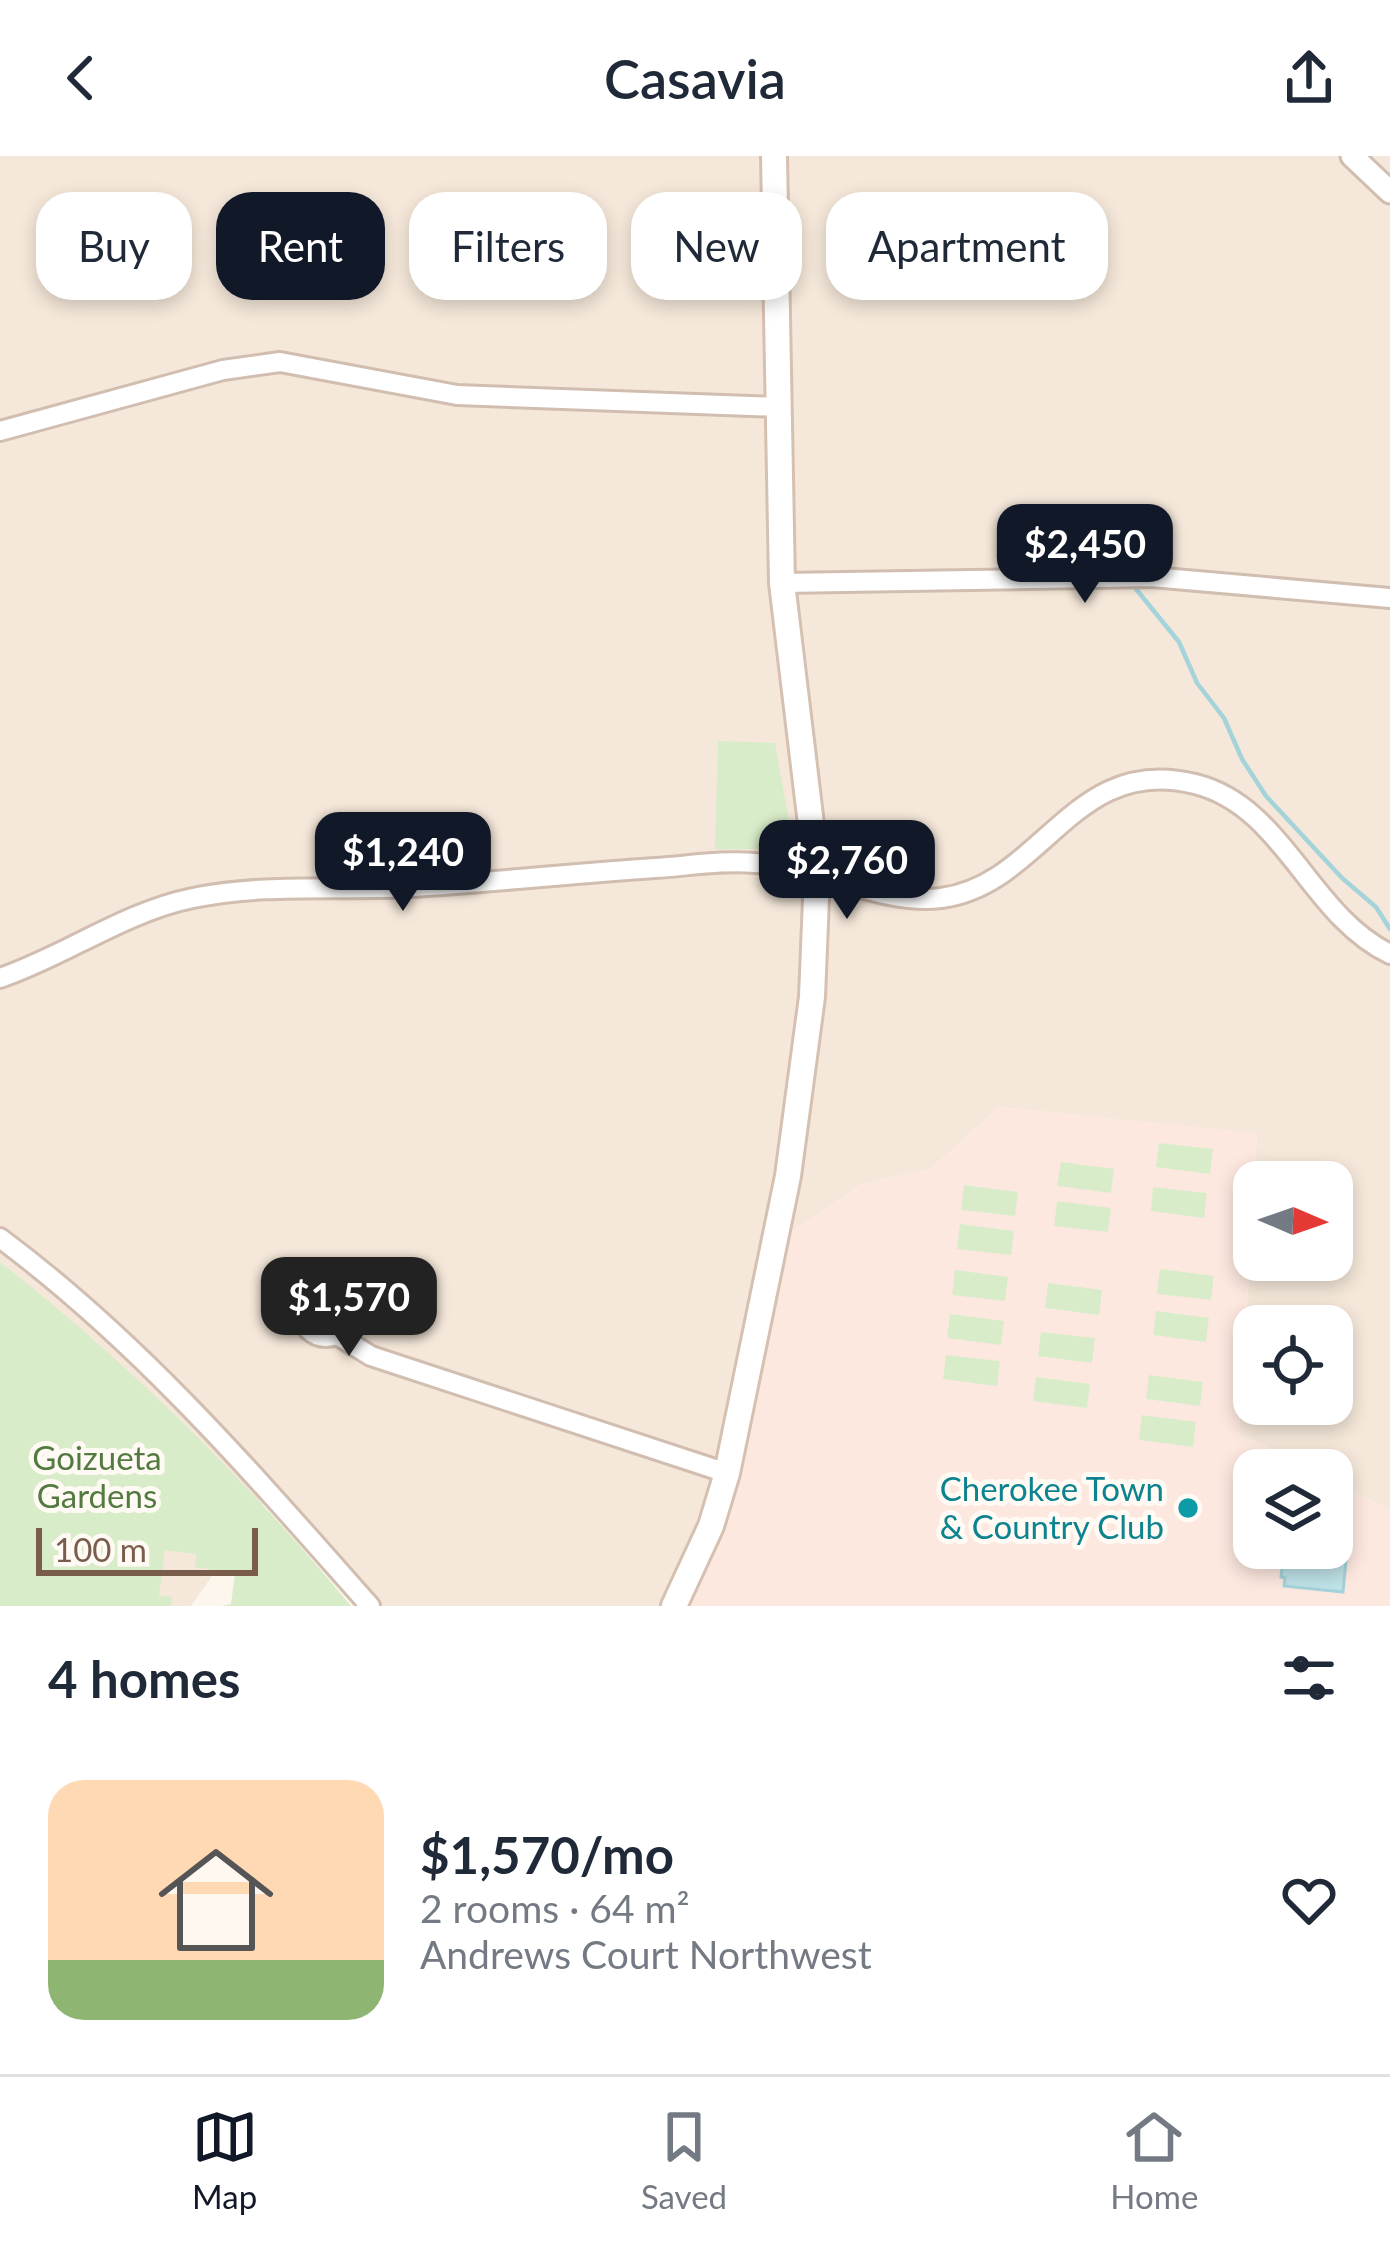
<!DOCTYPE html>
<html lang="en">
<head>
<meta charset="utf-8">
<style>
	:root { --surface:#fff; --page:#f2f2f3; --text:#1f2937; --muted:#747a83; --line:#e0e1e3; --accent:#111827 }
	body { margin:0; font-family:Lato,sans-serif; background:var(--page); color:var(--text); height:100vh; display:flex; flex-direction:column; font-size:45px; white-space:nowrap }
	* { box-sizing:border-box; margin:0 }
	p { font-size:39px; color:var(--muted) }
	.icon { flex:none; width:66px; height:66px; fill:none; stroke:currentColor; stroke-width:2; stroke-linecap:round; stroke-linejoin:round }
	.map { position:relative; height:1450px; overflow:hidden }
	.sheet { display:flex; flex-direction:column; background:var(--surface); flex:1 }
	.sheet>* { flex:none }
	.guide { position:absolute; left:36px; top:36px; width:1320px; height:108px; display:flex; gap:24px }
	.needle { width:78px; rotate:92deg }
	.buttons { position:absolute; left:1233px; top:1005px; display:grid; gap:24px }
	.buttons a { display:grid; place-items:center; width:120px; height:120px; border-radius:24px; background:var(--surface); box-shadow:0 6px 18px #0003; font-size:60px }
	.scale { position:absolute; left:36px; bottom:30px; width:222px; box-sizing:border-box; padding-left:12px; border:6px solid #7a5c4d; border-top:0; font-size:33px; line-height:42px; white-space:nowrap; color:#7a5c4d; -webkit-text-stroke:9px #fffaf3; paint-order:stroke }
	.price { position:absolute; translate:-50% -102px; padding:0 27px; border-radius:24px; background:var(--accent); color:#fff; font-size:39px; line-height:78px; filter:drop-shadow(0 3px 6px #0008) }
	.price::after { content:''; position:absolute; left:50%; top:72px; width:36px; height:27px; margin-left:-18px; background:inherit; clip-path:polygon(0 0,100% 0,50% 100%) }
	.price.on { background:#222; color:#fff }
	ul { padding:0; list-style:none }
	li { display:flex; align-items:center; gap:36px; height:300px; padding:0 48px }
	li+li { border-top:3px solid var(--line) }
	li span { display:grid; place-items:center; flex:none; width:336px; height:240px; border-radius:36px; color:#555 }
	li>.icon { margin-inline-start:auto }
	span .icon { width:144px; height:144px; fill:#fffc; stroke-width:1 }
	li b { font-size:51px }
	h2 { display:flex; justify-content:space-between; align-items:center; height:144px; padding:0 48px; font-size:51px }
	.pill { padding:0 42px; border-radius:36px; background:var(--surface); box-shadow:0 6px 18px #0003; font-size:42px; line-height:108px }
	.pill.on { background:var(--accent); color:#fff }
	header { display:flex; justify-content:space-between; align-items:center; height:156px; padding:0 48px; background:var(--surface); font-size:54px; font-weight:600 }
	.menu { display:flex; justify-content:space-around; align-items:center; height:168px; border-top:3px solid var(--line); background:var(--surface); font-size:33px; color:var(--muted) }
	.menu a { display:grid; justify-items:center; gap:6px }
	.menu .on { color:var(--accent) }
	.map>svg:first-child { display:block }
</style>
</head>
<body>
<header><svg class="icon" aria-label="back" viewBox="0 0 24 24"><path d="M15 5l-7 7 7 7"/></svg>Casavia<svg class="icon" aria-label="share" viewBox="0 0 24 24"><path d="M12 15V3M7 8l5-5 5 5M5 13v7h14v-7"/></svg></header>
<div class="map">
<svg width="1390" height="1450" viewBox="0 0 1390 1450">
	<rect width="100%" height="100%" fill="#fdf6ec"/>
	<path fill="#f5e8da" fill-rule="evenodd" d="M0,0h1390v1354l-58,-30v-10h-20l-73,-37 15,-243v70h78v-78h-78l3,-48 -258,-27 -67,61 -72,17 -83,57 -66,240 -43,124h-298l-94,-121 -85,121h-191zM1254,1170h78v78h-78z"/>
	<polygon fill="#fde8e0" points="999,951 1257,977 1239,1277 1312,1314 1254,1314 1254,1392 1332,1392 1332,1324 1390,1354 1390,1450 668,1450 711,1326 777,1086 860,1029 932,1012"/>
	<g fill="#d8ecc9">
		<polygon points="718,585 775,587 795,699 758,693 715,693"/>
		<polygon points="1159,987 1213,993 1210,1018 1156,1011"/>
		<polygon points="1061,1006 1114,1013 1111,1037 1057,1030"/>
		<polygon points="964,1029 1018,1036 1015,1060 961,1054"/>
		<polygon points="1153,1031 1207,1037 1204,1062 1151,1055"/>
		<polygon points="1057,1045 1111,1052 1108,1076 1054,1070"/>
		<polygon points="960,1068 1014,1075 1011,1099 957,1093"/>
		<path d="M0,1106c129,101 247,218 351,344h-129l9,-2 4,-31 -40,-6 1,-13 -31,-4 -6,45 13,2 -1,9h-171z"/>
		<polygon points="1160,1113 1214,1120 1211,1144 1157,1138"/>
		<polygon points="955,1114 1008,1121 1005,1145 952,1139"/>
		<polygon points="1048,1127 1102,1134 1099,1159 1045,1152"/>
		<polygon points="1156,1155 1209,1162 1206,1186 1153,1179"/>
		<polygon points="950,1158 1004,1165 1001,1189 947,1182"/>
		<polygon points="1041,1176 1095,1182 1092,1207 1038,1200"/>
		<polygon points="946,1199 1000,1205 997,1230 943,1223"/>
		<polygon points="1149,1219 1203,1226 1200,1250 1146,1243"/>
		<polygon points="1036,1221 1090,1228 1087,1252 1033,1245"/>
		<polygon points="1142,1259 1196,1266 1193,1291 1139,1284"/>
	</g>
	<polygon fill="#bfe3e8" stroke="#a5d3da" stroke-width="3" points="1288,1392 1319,1392 1318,1402 1346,1405 1343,1436 1284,1430 1285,1422 1281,1421 1284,1395"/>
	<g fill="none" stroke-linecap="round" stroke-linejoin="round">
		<g stroke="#a5d3da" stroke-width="4.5">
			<polyline points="1101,370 1123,413"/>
			<polyline points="1136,433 1179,486 1197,527 1224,562 1242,603 1266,640 1342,722 1376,751 1390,773"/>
		</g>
		<defs>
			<g id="minor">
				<polyline points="0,275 223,214 280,206 457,239 779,251"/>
				<polyline points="782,427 1152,421 1390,442"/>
				<path d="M0,822c65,-22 124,-66 193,-80 77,-16 157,-6 235,-12 76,-5 151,-13 227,-18 33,-2 67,-8 100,-5 60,3 128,43 186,35 102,-13 132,-145 254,-114 89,22 114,131 195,170"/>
				<path d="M0,1082c141,105 254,237 370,368"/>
				<circle cx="326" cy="1157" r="24"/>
				<polyline points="337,1179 371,1200 727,1317"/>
			</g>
			<polyline id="tertiary" points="1352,0 1390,36"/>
			<polyline id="secondary" points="674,1450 711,1370 727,1317 788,1020 812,841 817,718 782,427 774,0"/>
		</defs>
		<use href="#minor" stroke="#d1beb0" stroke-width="24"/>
		<use href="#tertiary" stroke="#d1beb0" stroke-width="27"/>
		<use href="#secondary" stroke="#d6c0b0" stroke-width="30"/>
		<use href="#minor" stroke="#fff" stroke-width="18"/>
		<use href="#tertiary" stroke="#fff" stroke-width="21"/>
		<use href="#secondary" stroke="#fff" stroke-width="24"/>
	</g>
	<circle fill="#0f9aa8" stroke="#fffaf3" stroke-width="4.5" cx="1188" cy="1352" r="12"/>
	<g text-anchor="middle" stroke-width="10" stroke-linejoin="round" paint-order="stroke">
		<g font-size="33" fill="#537a41" stroke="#fffaf3">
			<text x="97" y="1314">Goizueta<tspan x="97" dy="38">Gardens</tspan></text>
		</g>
		<g font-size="33" fill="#0d838f" stroke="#fffaf3" text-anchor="end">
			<text x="1164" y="1345">Cherokee Town<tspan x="1164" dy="38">&amp; Country Club</tspan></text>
		</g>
	</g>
</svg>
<div class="buttons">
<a><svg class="needle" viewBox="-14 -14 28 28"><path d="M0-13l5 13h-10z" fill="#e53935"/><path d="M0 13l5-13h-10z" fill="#747a83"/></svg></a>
<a><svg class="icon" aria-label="locate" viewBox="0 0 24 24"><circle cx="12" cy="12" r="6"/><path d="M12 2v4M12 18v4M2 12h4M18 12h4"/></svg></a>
<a><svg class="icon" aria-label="layers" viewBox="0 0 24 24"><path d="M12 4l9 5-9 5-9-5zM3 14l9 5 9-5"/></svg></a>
</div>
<div class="scale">100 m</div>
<b class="price" style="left:1085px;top:450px">$2,450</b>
<b class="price" style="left:403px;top:758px">$1,240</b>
<b class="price" style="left:847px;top:766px">$2,760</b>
<b class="price on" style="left:349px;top:1203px">$1,570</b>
<div class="guide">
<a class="pill">Buy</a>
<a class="pill on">Rent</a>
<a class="pill">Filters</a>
<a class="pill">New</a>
<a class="pill">Apartment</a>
</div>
</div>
<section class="sheet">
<h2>4 homes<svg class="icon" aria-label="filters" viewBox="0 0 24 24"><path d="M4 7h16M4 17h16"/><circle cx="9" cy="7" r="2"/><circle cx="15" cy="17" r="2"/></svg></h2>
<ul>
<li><span style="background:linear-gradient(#ffd9b3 75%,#8fb573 0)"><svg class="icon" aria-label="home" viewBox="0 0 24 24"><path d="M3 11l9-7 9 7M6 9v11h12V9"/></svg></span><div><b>$1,570/mo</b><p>2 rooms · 64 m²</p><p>Andrews Court Northwest</p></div><svg class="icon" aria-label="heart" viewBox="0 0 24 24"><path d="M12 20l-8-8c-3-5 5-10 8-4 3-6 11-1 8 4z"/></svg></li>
</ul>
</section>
<nav class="menu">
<a class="on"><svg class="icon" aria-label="map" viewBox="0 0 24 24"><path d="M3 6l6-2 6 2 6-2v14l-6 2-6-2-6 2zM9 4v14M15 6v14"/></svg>Map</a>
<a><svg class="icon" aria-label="saved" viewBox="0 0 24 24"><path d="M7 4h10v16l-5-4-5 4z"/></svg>Saved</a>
<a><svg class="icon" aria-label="home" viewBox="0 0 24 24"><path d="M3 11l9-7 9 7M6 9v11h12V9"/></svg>Home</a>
</nav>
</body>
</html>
